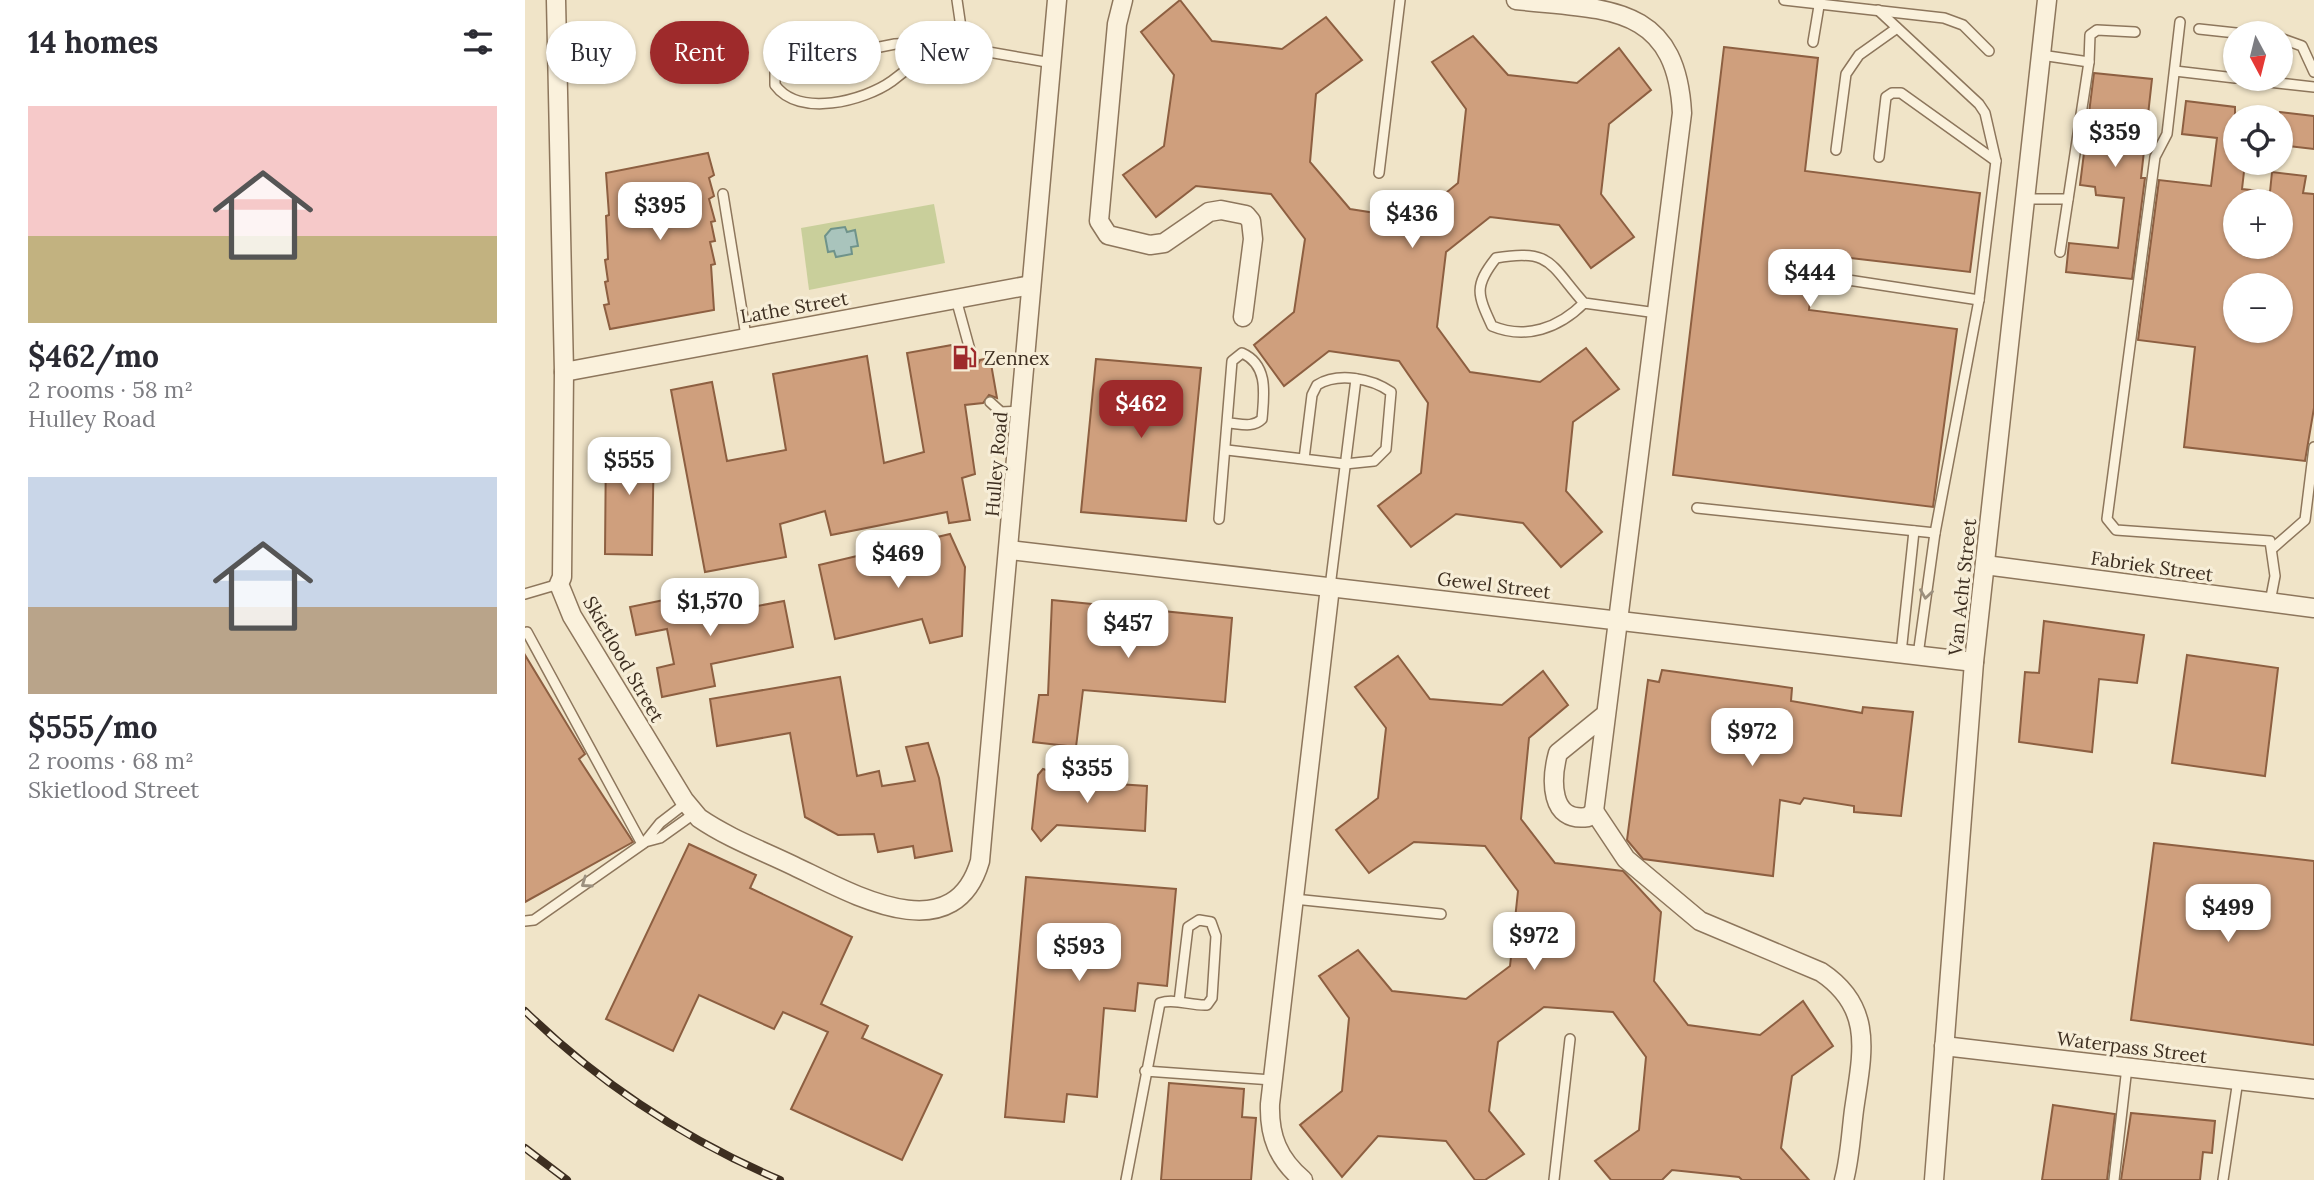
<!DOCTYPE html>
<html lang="en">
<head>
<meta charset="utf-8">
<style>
	:root { --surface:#fff; --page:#f2f2f3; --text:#2b2b33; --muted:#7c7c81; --accent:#9e2a2b }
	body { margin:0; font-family:Lora,serif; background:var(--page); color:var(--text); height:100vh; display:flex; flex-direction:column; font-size:26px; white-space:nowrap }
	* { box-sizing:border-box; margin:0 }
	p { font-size:23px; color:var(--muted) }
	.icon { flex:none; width:38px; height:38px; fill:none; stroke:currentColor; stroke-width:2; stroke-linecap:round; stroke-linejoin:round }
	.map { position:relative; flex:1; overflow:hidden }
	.panel { display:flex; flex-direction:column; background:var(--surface); width:525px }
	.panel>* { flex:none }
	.top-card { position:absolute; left:21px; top:21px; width:665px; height:63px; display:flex; gap:14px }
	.needle { width:46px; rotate:173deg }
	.buttons { position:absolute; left:1698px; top:21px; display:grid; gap:14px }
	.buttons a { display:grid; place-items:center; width:70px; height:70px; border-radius:50%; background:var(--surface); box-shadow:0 2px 5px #0004; font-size:35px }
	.price { position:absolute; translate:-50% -60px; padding:0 16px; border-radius:14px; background:#fff; color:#222; font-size:23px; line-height:46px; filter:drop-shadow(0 2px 4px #0008) }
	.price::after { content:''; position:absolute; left:50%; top:42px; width:21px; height:16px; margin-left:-10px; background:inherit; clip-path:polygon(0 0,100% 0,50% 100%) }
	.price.current { background:var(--accent); color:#fff }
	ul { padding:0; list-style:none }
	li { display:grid; align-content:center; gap:14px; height:371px; padding:0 28px }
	li span { display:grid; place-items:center; height:217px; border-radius:0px; color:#555 }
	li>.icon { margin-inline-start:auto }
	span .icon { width:126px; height:126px; fill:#fffc; stroke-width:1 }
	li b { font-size:30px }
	h2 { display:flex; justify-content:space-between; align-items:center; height:84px; padding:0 28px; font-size:30px }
	.tag { padding:0 24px; border-radius:32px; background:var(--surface); box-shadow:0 2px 5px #0004; font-size:24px; line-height:63px }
	.tag.current { background:var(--accent); color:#fff }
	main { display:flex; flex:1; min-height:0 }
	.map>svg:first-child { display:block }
</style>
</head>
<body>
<main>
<section class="panel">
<h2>14 homes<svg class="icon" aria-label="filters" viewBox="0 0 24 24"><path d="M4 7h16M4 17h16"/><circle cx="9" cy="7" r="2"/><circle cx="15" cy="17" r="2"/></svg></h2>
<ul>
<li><span style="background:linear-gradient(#f6c9c9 60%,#c2b280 0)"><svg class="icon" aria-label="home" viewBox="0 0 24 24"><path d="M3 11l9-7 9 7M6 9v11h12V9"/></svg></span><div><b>$462/mo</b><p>2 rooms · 58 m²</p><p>Hulley Road</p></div></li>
<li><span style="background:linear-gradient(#c9d6e8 60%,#b9a48a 0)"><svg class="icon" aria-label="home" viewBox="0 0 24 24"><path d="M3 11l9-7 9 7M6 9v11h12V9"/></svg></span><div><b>$555/mo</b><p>2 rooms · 68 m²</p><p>Skietlood Street</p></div></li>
</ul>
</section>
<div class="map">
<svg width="1789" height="1180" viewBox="0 0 1789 1180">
	<rect width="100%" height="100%" fill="#f0e4c8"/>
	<polygon fill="#c9cf9b" points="409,204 420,263 284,290 276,228"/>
	<polygon fill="#a9c4bc" stroke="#6f938a" stroke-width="2" points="320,227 322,232 330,230 333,246 326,247 327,254 311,257 309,251 303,252 300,236 306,229"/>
	<g fill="#cf9f7d" stroke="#8d5f41" stroke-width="2" fill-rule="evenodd">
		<polygon points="655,0 687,41 757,49 801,17 837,60 791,94 785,162 825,209 889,219 933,183 941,109 907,62 948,36 983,75 1052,83 1094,48 1126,90 1084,124 1076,194 1109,237 1066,268 1034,225 965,217 921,252 912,327 945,372 1015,382 1061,348 1094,389 1048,422 1041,491 1077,532 1036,567 998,523 931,514 886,547 853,506 896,473 903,403 874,361 804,351 759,386 729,345 769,312 780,239 746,194 671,186 631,217 598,175 639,146 649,75 616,32"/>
		<polygon points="1199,47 1293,58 1280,171 1455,193 1445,272 1291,254 1284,310 1432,329 1408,507 1148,475"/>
		<polygon points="1569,73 1627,79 1616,178 1620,178 1607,279 1541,272 1544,243 1593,248 1599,198 1571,195 1570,187 1555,185"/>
		<path d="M1661,101l49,6v56h10l-3,26 28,3 2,-20 34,4 -3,17 11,1v214l-9,53 -121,-14 11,-100 -57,-7 21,-160 52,6 6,-48 -35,-4zM1710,201h45v46h-45zM1710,285h45v46h-45z"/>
		<polygon points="1755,112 1789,116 1789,149 1755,145"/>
		<polygon points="183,153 189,175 184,178 189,196 184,199 190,221 186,222 190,241 185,242 190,264 186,265 189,310 85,329 79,305 84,304 80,282 83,281 80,260 83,259 81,216 84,215 81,173"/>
		<polygon points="427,345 430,362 441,361 446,368 452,366 455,360 465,358 472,398 464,395 458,403 440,405 450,474 437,478 445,520 424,523 422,512 306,535 300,511 255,524 261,557 180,572 146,390 187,382 202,461 261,450 248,374 342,356 359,463 399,452 382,353"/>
		<polygon points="571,359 676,368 661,521 556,512"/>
		<polygon points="81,440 129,440 127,555 80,554"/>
		<polygon points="425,534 440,567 437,636 405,643 397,619 310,639 294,565"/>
		<polygon points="168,594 174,617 259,601 268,647 186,664 190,686 137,697 132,668 149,664 142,629 111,635 105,607"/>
		<polygon points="527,600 707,618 700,702 558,690 551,747 508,742 514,695 523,695"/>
		<polygon points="1519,621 1619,635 1612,683 1574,679 1567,752 1494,742 1500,672 1514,673"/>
		<polygon points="0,655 60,754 54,759 108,842 0,902"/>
		<polygon points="1662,655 1753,668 1740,776 1647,763"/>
		<polygon points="873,656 905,699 977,705 1018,671 1043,705 1004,738 996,819 1030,863 1098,871 1136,912 1129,981 1163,1025 1235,1035 1278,1001 1308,1046 1267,1076 1256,1148 1284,1180 1217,1180 1214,1177 1147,1170 1137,1180 1086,1180 1070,1161 1114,1130 1121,1057 1088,1012 1019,1007 973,1042 964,1111 999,1154 960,1180 950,1180 921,1141 853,1136 817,1177 775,1125 817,1091 824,1018 794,976 833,950 867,991 941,999 985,966 993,891 960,846 889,842 844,873 811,830 853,798 861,728 830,687"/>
		<polygon points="1137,670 1267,688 1266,701 1337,713 1338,707 1388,712 1376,816 1329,812 1329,806 1279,798 1275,804 1255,800 1248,876 1118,859 1102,840 1123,680 1134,682"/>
		<polygon points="315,677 332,776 354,771 357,786 390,781 381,747 403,743 414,778 427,851 390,858 388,846 353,852 349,834 313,835 280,817 265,733 192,746 185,699"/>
		<polygon points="518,769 531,773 531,780 622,786 620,831 532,825 516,841 507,829 513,775"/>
		<polygon points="1629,843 1789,861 1789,1045 1606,1020"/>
		<polygon points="164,844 231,875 225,888 327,937 296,1004 343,1026 337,1038 417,1075 377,1160 266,1109 303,1032 258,1012 249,1029 174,995 148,1051 81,1019"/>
		<polygon points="501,877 651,889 642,986 613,983 610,1011 579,1008 572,1097 542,1094 539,1122 480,1117"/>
		<polygon points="644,1083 719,1089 717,1117 731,1118 726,1180 636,1180"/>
		<polygon points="1528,1105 1590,1114 1582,1180 1517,1180"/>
		<polygon points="1606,1113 1690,1121 1687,1153 1678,1152 1675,1180 1596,1180"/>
	</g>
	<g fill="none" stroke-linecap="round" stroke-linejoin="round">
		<defs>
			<g id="service">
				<polyline points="432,0 439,48"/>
				<polyline points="1259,0 1419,18 1438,25 1464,51"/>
				<polyline points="1353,10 1454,104 1460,113 1471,161 1454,300 1410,533 1393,655"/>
				<polyline points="1655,22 1642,134 1630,157 1582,519 1591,530 1745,541 1750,576 1745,602"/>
				<polyline points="1674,29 1711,33"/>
				<polyline points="1755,38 1777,46 1789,72"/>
				<path d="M406,42l-36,2 -106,21 -14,8v12c24,33 89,16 117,-4 16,-11 27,-24 39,-39l121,21"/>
				<polyline points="1288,42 1295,0"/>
				<polyline points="1516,55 1564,62"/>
				<polyline points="1650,71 1710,78"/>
				<polyline points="1717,79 1789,87"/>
				<polyline points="1311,150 1321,74 1334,55 1372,28"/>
				<polyline points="1354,157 1361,97 1367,93 1376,93 1471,161"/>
				<polyline points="854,173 875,0"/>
				<polyline points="198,194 221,336"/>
				<polyline points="1501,199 1543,199"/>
				<polyline points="1535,252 1564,62 1565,35 1572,30 1610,32"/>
				<polyline points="1297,276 1454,300"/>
				<polyline points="431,299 448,361"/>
				<path d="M1059,303c-25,25 -58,37 -92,23 -15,-32 -18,-40 4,-68 56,-10 54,7 88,45l73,10"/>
				<polyline points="465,402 476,412 496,411"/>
				<path d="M702,450l118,14 29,-3 12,-12 5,-57c-20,-14 -53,-20 -74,-7l-5,10 -8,64"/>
				<polyline points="1172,508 1410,533"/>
				<path d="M694,519l13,-158 10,-8c27,12 22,42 20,66 -9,9 -21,5 -33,4"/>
				<polyline points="1748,548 1780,520 1789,447"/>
				<polyline points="805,587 831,379"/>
				<polyline points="0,594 34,584"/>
				<polyline points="2,632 117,844"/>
				<polyline points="1376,653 1389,531"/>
				<polyline points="120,842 135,838 170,813"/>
				<polyline points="769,899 916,914"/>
				<polyline points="0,921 9,920 119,843 135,823 161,803"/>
				<polyline points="620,1071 748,1080"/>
				<path d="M601,1180l34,-177c15,-5 31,3 47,2l5,-7 4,-62 -5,-14 -12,-2 -11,7 -9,75"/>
				<polyline points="1029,1180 1045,1039"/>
				<polyline points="1589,1180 1602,1067"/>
				<polyline points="1698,1180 1713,1080"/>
			</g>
			<g id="minor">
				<path d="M31,0l8,372 -2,205 -3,7 13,32 112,184 15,18c29,20 64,33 95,48 55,26 159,88 186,-5l77,-861"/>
				<polyline points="598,0 592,24 574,221 583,235 625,245 639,243 684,212 696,210 721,215 726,221 728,239 718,317"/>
				<path d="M991,0c88,10 160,2 166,113l-88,698 -6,6c-39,6 -37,-38 -30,-64l48,-39"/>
				<polyline points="39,372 506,285"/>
				<polyline points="485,550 1449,662"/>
				<polyline points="1460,565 1789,608"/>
				<path d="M1069,811l32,48 74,62 121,51c54,36 41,82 33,138 -3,23 -4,48 -10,70"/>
				<polyline points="1419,1046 1789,1089"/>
				<path d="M778,1180c-25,-21 -34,-44 -33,-76l60,-517"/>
				<polyline points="1409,1180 1449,662 1522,0"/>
			</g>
		</defs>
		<use href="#service" stroke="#8d765c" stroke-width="12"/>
		<use href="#minor" stroke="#8d765c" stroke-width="21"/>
		<use href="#service" stroke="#faf1dc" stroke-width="9"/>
		<use href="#minor" stroke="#faf1dc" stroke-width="18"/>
		<defs>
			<g id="rail">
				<path d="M0,1011c74,72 159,128 255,169"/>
				<polyline points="0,1148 42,1180"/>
			</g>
		</defs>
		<use href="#rail" stroke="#3d2e20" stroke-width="8"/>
		<use href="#rail" stroke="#f7eed8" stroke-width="5" stroke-dasharray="16" stroke-linecap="butt"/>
	</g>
	<defs><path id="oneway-chevron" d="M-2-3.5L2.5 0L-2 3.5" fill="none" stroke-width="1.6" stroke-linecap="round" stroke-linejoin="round" transform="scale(1.75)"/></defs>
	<g stroke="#9c907e">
		<use href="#oneway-chevron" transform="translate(1401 594) rotate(98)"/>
		<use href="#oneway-chevron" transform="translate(61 883) rotate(145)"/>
	</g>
	<defs>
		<symbol id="fuel-bare" viewBox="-9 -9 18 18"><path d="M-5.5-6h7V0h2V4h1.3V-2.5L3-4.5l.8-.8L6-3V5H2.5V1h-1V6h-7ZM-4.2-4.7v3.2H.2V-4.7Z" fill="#9e2a2b" stroke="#f7eed8" stroke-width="2.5" paint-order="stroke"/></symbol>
	</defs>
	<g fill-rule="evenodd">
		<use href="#fuel-bare" x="422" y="340" width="35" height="35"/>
	</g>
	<g text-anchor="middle" stroke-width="6" stroke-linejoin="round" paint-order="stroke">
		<g font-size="19" fill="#3d2e20" stroke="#f7eed8">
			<text transform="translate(269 307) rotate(-10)" y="7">Lathe Street</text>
			<text transform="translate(471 464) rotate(-85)" y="7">Hulley Road</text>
			<text transform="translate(1627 566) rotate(8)" y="7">Fabriek Street</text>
			<text transform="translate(969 585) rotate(7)" y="7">Gewel Street</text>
			<text transform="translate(1437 587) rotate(-84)" y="7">Van Acht Street</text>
			<text transform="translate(99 659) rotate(60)" y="7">Skietlood Street</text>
			<text transform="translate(1607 1047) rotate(7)" y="7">Waterpass Street</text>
		</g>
		<g font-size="19" fill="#3d2e20" stroke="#f7eed8" text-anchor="start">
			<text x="459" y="365">Zennex</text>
		</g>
	</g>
</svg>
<div class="buttons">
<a><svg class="needle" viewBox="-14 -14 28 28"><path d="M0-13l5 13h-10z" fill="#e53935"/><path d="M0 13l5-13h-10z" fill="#7c7c81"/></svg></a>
<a><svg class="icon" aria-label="locate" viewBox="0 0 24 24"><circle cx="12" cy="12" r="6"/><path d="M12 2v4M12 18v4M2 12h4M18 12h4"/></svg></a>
<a>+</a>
<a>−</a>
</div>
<b class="price" style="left:1590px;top:169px">$359</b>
<b class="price" style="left:135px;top:242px">$395</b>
<b class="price" style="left:887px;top:250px">$436</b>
<b class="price" style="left:1285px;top:309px">$444</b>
<b class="price current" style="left:616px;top:440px">$462</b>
<b class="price" style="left:104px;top:497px">$555</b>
<b class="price" style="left:373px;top:590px">$469</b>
<b class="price" style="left:185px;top:638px">$1,570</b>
<b class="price" style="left:603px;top:660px">$457</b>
<b class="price" style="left:1227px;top:768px">$972</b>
<b class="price" style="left:562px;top:805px">$355</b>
<b class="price" style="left:1703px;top:944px">$499</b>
<b class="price" style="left:1009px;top:972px">$972</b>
<b class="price" style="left:554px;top:983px">$593</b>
<div class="top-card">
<a class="tag">Buy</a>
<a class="tag current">Rent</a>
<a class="tag">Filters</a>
<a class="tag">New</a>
</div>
</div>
</main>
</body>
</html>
